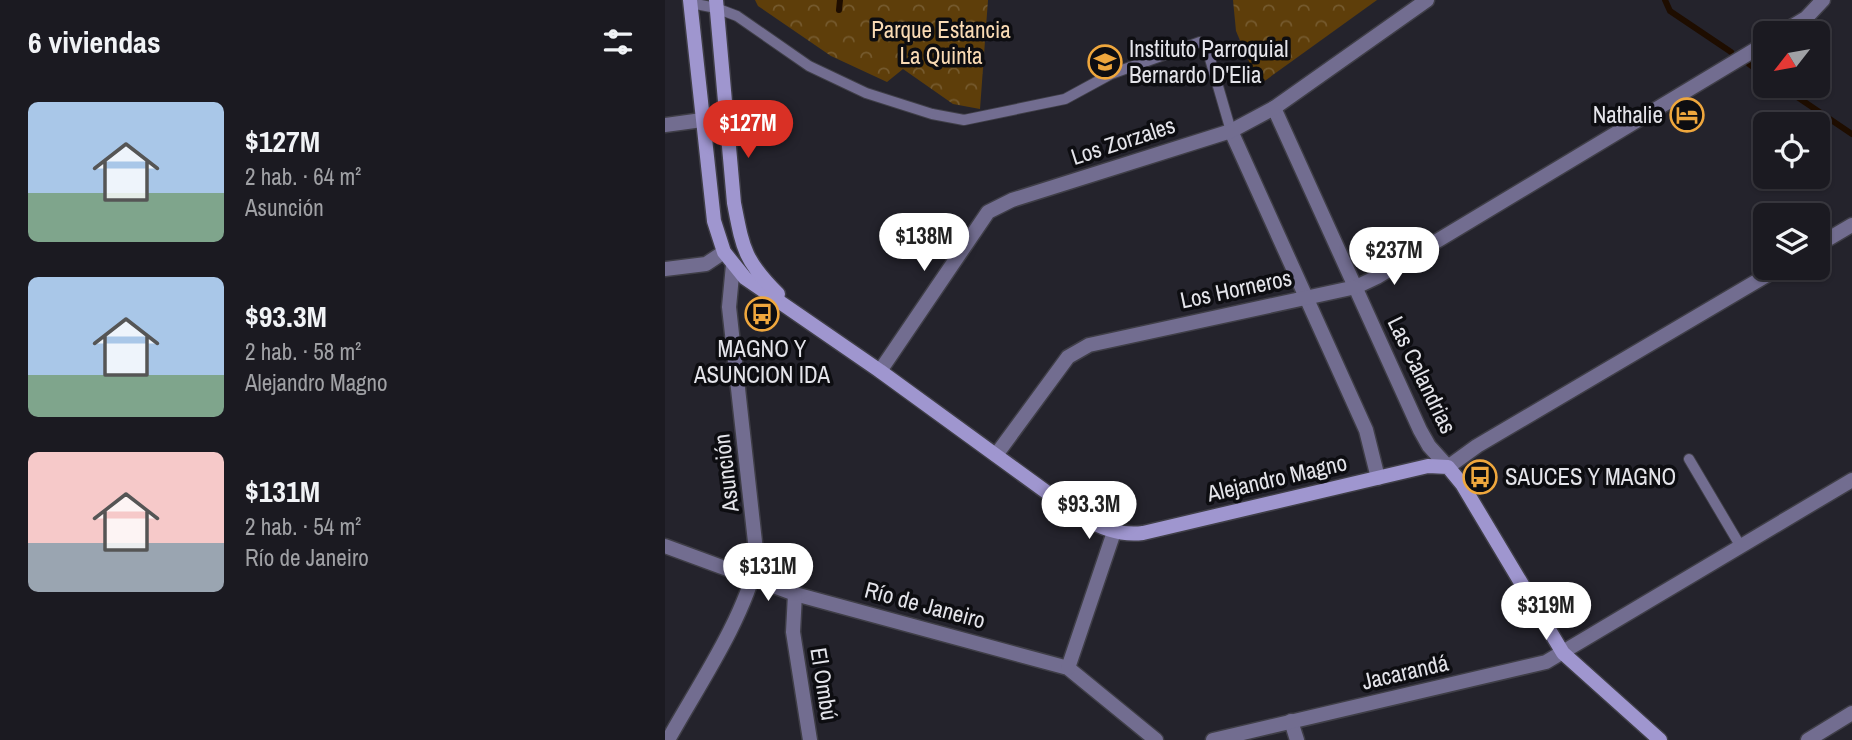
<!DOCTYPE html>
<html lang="es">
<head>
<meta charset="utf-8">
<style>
	:root { --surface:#1b1a21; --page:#28272e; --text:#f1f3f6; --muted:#a0a1a5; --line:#39383f; --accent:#d93025 }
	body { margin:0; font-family:"Archivo Narrow",sans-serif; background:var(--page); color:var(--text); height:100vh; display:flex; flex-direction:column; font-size:26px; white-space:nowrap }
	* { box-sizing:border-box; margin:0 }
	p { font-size:23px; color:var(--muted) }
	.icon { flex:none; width:38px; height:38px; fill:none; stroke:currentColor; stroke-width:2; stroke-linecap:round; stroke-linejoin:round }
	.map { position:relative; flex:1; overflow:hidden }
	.details { display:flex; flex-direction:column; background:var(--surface); width:665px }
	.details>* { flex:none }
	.needle { width:46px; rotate:239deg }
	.tools { position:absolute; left:1088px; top:21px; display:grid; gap:14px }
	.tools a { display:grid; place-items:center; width:77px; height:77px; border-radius:10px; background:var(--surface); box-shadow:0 2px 5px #0004,0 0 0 2px var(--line); font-size:35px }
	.price { position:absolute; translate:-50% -60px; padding:0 16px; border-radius:24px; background:#fff; color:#222; font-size:23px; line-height:46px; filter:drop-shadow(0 2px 4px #0008) }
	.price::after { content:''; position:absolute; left:50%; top:42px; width:21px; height:16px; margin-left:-10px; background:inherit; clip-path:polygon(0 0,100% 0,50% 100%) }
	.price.current { background:var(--accent); color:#fff }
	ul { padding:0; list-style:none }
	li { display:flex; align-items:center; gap:21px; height:175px; padding:0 28px }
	li span { display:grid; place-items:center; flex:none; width:196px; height:140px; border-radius:10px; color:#555 }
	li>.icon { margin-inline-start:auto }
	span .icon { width:84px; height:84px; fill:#fffc; stroke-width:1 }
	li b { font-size:30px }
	h2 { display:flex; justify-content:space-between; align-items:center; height:84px; padding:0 28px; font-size:30px }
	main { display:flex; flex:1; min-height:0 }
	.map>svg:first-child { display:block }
</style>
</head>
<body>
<main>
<section class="details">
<h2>6 viviendas<svg class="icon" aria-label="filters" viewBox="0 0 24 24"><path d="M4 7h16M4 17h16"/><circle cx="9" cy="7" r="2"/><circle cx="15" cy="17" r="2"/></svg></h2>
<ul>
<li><span style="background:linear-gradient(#a9c7e8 65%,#7fa58c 0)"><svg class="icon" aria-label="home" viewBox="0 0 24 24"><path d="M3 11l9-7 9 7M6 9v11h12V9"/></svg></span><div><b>$127M</b><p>2 hab. · 64 m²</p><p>Asunción</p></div></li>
<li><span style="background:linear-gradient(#a9c7e8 70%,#7fa58c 0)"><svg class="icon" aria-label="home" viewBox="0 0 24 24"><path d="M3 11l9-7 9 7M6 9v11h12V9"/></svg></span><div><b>$93.3M</b><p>2 hab. · 58 m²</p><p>Alejandro Magno</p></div></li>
<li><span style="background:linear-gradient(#f6c9c9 65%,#9aa5b1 0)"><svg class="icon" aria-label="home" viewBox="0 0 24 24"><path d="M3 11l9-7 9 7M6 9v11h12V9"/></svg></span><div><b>$131M</b><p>2 hab. · 54 m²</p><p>Río de Janeiro</p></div></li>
</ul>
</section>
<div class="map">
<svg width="1187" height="740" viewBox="0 0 1187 740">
	<defs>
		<pattern id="forest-crowns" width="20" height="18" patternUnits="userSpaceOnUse" patternTransform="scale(1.75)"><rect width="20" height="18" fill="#5e3e0a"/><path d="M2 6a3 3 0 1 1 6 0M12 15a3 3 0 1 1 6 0" fill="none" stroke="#755a2e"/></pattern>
	</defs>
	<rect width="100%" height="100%" fill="#24232c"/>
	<g fill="url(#forest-crowns)">
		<polygon points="90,0 323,0 315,109 288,104 238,69 222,82 166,56 93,6"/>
		<polygon points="568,0 712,0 594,85 571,31"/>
	</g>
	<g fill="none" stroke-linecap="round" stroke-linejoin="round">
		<g stroke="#1e0d00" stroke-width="6">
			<polyline points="1000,0 1005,11 1066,52"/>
			<polyline points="174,10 175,0"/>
			<polyline points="1084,64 1101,76"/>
			<polyline points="1116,86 1187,134"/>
		</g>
		<defs>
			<g id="lane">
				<polyline points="26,3 51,8 72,16 144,66 201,93 267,114 299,120 400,99 446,74 535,42 541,45 566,131"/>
				<polyline points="1024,459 1076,547"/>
			</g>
			<g id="street">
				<polyline points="1116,33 1141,18 1158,0"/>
				<polyline points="609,108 755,430 764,446 783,467 812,446 1114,268"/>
				<polyline points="0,125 37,120"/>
				<polyline points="566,131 701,430 713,478"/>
				<polyline points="1153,245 1187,225"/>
				<polyline points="0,269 41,264 59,252"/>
				<polyline points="215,371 323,212 347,200 566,131 609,108 762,0"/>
				<polyline points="331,455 403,357 424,345 691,287 712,277 1101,43"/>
				<polyline points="0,546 130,594 403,668 491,740"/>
				<polyline points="130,594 128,632 145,740"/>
				<polyline points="403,668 449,532"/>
				<polyline points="626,721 632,740"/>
				<path d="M3,740c30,-54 76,-121 89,-180l-28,-253 4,-42"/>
				<polyline points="548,740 881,662 1187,480"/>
				<polyline points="1143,740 1187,713"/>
			</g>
			<g id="secondary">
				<path d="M25,0l24,221 10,31 21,26 135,93 198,144c22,12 40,21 65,18l285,-67 20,1 14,17 101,169 97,87"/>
				<path d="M51,0l18,203c9,46 10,57 44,91"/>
			</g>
		</defs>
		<use href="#lane" stroke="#3f3e47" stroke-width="12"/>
		<use href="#street" stroke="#3f3e47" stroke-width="17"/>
		<use href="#secondary" stroke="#3f3e47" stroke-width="17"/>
		<use href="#lane" stroke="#726d90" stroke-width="10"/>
		<use href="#street" stroke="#726d90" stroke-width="14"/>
		<use href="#secondary" stroke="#9f96cf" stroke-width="14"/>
	</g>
	<defs>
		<symbol id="school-ring" viewBox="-11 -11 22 22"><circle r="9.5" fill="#0d0d11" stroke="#efa73d" stroke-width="1.5"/><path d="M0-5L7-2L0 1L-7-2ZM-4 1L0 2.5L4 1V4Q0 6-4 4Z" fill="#efa73d"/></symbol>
		<symbol id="hotel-ring" viewBox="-11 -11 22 22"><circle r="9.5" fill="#0d0d11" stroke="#efa73d" stroke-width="1.5"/><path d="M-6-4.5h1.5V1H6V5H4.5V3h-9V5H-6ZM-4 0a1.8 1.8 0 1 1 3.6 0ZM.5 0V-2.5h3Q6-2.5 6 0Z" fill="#efa73d"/></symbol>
		<symbol id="bus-ring" viewBox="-11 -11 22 22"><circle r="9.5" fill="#0d0d11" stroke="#efa73d" stroke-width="1.5"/><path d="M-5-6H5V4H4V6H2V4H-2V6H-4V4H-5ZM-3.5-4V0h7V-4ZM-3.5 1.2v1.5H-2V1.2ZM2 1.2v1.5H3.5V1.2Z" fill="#efa73d"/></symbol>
	</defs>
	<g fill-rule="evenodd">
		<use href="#school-ring" x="421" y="43" width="38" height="38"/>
		<use href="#hotel-ring" x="1003" y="96" width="38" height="38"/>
		<use href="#bus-ring" x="78" y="295" width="38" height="38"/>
		<use href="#bus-ring" x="796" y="458" width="38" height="38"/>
	</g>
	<g text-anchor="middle" stroke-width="7" stroke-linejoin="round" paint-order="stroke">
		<g font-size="23" fill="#f9dab4" stroke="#0d0d11">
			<text x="276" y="38">Parque Estancia<tspan x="276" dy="26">La Quinta</tspan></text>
		</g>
		<g font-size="23" fill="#e4e4ea" stroke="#0d0d11" text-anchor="start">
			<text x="464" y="57">Instituto Parroquial<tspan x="464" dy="26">Bernardo D'Elia</tspan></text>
			<text x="998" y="123" text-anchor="end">Nathalie</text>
			<text x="97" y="357" text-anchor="middle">MAGNO Y<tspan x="97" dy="26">ASUNCION IDA</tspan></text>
			<text x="840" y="485">SAUCES Y MAGNO</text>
		</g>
		<g font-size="23" fill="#e4e4ea" stroke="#0d0d11">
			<text transform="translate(458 141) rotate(-18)" y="8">Los Zorzales</text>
			<text transform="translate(571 289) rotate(-12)" y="8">Los Horneros</text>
			<text transform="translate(757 375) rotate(64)" y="8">Las Calandrias</text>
			<text transform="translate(61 473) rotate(-97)" y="8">Asunción</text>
			<text transform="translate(612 478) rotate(-13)" y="8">Alejandro Magno</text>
			<text transform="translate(260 605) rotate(15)" y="8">Río de Janeiro</text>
			<text transform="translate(740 672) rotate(-13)" y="8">Jacarandá</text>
			<text transform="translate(159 684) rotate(81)" y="8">El Ombú</text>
		</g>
	</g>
</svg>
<div class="tools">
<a><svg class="needle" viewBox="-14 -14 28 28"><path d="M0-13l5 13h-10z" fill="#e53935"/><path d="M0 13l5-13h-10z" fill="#a0a1a5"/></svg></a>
<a><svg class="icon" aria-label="locate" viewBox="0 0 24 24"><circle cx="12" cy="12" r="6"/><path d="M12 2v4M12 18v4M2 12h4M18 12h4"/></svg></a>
<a><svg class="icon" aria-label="layers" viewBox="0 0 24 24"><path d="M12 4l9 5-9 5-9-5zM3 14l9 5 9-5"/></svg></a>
</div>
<b class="price current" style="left:83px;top:160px">$127M</b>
<b class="price" style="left:259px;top:273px">$138M</b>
<b class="price" style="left:729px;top:287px">$237M</b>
<b class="price" style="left:424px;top:541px">$93.3M</b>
<b class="price" style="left:103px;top:603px">$131M</b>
<b class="price" style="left:881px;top:642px">$319M</b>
</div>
</main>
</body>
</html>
